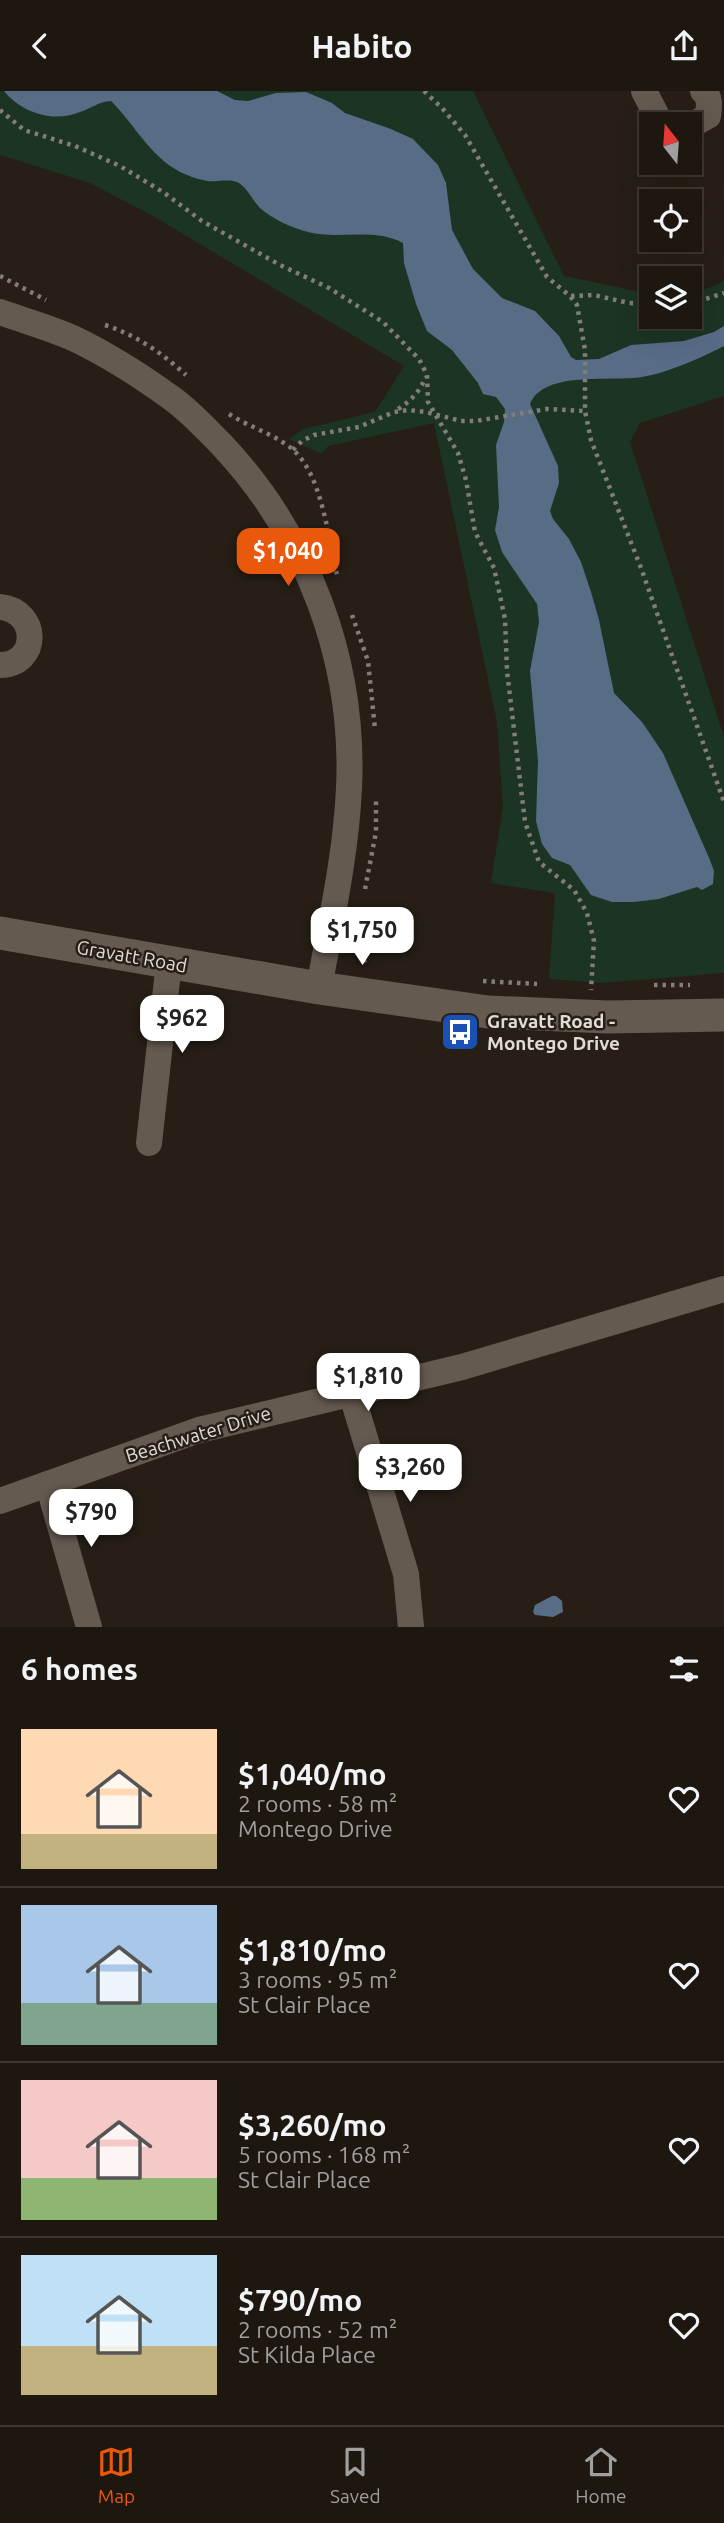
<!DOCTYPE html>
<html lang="en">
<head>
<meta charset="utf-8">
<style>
	:root { --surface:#1d1710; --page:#2a241e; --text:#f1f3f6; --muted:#a09f9f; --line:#3b3630; --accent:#ea580c }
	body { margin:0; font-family:Ubuntu,sans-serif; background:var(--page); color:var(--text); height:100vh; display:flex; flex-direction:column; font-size:26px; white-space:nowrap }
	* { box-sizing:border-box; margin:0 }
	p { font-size:23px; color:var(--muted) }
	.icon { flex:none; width:38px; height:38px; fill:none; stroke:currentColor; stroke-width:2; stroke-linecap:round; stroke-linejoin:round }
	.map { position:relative; height:1536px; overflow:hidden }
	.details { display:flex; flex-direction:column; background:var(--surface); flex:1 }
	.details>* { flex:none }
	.needle { width:46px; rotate:343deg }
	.fabs { position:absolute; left:639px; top:21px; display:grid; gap:14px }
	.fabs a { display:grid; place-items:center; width:63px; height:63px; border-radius:0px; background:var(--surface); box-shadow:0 7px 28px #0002,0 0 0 2px var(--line); font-size:35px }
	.price { position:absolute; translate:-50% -60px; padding:0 16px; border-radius:14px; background:#fff; color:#222; font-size:23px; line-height:46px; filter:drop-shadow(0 2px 4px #0008) }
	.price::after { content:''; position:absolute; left:50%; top:42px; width:21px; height:16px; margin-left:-10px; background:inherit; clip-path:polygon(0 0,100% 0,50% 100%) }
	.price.current { background:var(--accent); color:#fff }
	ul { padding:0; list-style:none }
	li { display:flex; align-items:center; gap:21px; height:175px; padding:0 21px }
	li+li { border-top:2px solid var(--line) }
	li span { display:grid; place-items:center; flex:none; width:196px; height:140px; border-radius:0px; color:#555 }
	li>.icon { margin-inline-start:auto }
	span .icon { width:84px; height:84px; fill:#fffc; stroke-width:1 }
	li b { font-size:30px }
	h2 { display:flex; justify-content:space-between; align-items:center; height:84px; padding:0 21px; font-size:30px }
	header { display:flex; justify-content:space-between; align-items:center; height:91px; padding:0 21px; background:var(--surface); font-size:32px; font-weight:700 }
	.menu { display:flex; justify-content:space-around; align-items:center; height:98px; border-top:2px solid var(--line); background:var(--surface); font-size:19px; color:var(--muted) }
	.menu a { display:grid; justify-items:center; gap:4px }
	.menu .current { color:var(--accent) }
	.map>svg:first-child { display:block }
</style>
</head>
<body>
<header><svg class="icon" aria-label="back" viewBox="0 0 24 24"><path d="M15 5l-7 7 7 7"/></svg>Habito<svg class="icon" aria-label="share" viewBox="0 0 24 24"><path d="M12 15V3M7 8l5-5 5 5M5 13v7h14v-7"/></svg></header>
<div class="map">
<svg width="724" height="1536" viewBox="0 0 724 1536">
	<rect width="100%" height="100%" fill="#271f16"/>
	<polygon fill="#1c3424" points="0,0 473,0 564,185 651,203 651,226 690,226 690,204 719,193 724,189 724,305 640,332 630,351 724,646 724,882 603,892 549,888 555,802 491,792 503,716 497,631 434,332 328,355 322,363 289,348 303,338 375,321 404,275 153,125 90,92 0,64"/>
	<g fill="#576c85">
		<path d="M4,0h213l18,9 13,1 28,-8 30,-1 26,11 13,10 46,16 22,10 25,26 8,18 6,47 21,39 29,29 33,13 24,25 12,21 5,3 23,-1 32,-14 53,-4 30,-9 10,-6v20c-23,12 -57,27 -82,31 -31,5 -98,-7 -112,27l28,62 1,17 -9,28 3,8 16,20 12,23 10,30 8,28 15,73 28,29 21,31 47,107 4,11 -1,13 -11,6 -5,-3 -38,12 -25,3h-22l-21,-7 -21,-30 -18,-7 -10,-14 -6,-23 2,-60 -8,-90 9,-49 -2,-18 -35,-52 -7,-22 4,-23 -3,-62 8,-23 1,-13 -9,-12 -13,-3 -5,-11 -26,-33 -25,-19 -11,-27 -12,-41 -1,-20c-29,-16 -65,-3 -95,-11 -16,-4 -36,-13 -48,-24 -7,-7 -12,-19 -21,-25 -9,-5 -21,-1 -31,-2 -7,-1 -15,-3 -21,-6 -35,-14 -50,-48 -76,-74 -13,1 -19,7 -31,11 -27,11 -58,1 -76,-21z"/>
		<polygon points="552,1505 556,1505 562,1510 563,1521 553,1526 535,1524 533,1521 535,1514"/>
	</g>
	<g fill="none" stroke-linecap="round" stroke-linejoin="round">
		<g stroke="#847d76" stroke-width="4.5" stroke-dasharray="3.5 5" stroke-linecap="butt">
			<polyline points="424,0 442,17 465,44 547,186 570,205 577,214 585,259 585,320 591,349 641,477 724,711"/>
			<polyline points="0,19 24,39 75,55 120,75 163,101 202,130 280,174 329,197 383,231 419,268 427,284 428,311 458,362 466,389 475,441 494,477 505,528 507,580 525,731 539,771 574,799 587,822 594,850 591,899"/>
			<polyline points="0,185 46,209"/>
			<polyline points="571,205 594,204 629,212 651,213"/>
			<polyline points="690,213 724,202"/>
			<path d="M105,234c31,10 57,28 81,50"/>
			<path d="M398,318c13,-8 21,-17 28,-32"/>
			<path d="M229,323c20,13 43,19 62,34 31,25 37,89 46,127"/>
			<polyline points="293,359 302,350 314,344 359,336 394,321 408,319 426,321 461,330 476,330 547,318 585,320"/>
			<polyline points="352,524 368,570 375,638"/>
			<polyline points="365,798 376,741 376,707"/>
			<polyline points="355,845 357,857 367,875"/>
			<polyline points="483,890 537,893"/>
			<polyline points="654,894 690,894"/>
		</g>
		<g stroke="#645a50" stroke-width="26">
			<polyline points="644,0 659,29 664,33"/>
			<path d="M690,35l18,-10c1,-9 3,-19 -5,-25"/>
			<path d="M0,221c25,9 51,16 75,27 33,16 66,37 95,58 19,13 35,31 51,47 87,92 134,217 128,344 -3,67 -18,133 -30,200"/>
			<path d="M0,516c40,4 39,58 0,58"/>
			<polyline points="149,1052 169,871"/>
			<polyline points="351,1301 406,1483 411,1536"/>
			<polyline points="48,1393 89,1536"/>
			<polyline points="0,1410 199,1339 462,1276 724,1198"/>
		</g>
		<polyline stroke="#645a50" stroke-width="33" points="0,842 319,897 488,921 608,926 724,924"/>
	</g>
	<defs>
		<symbol id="bus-square" viewBox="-11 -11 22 22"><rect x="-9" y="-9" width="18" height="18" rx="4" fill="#1a4fb4" stroke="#271f16"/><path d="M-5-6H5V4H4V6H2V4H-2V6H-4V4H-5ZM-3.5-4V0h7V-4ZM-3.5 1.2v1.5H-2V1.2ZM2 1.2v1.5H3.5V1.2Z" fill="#fff"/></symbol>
	</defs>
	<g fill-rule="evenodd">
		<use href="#bus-square" x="438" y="919" width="44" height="44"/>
	</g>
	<g text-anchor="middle" stroke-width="5" stroke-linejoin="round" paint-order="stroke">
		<g font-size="19" fill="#e1dbd5" stroke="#271f16">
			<text transform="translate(132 865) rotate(10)" y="7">Gravatt Road</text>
			<text transform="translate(198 1343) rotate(-17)" y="7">Beachwater Drive</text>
		</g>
		<g font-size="19" font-weight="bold" fill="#e1dbd5" stroke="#271f16" text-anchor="start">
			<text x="487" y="937">Gravatt Road -<tspan x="487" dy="22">Montego Drive</tspan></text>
		</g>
	</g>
</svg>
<div class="fabs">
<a><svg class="needle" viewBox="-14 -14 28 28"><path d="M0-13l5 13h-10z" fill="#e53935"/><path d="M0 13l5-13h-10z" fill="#a09f9f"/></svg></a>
<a><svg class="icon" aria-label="locate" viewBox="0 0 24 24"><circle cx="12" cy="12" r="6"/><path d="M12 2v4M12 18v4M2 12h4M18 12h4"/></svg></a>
<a><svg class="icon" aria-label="layers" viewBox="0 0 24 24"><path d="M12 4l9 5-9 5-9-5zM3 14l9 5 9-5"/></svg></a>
</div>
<b class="price current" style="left:288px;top:497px">$1,040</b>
<b class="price" style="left:362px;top:876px">$1,750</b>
<b class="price" style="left:182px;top:964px">$962</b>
<b class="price" style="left:368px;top:1322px">$1,810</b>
<b class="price" style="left:410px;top:1413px">$3,260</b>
<b class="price" style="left:91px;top:1458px">$790</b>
</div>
<section class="details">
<h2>6 homes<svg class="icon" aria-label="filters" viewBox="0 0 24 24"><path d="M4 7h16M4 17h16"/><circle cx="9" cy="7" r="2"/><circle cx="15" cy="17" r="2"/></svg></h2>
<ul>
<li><span style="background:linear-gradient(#ffd9b3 75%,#c2b280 0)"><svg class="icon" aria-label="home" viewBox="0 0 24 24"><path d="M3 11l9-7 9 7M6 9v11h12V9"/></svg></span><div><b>$1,040/mo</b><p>2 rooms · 58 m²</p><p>Montego Drive</p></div><svg class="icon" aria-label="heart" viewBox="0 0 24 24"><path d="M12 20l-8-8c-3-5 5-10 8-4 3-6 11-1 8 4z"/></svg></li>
<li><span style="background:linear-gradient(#a9c7e8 70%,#7fa58c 0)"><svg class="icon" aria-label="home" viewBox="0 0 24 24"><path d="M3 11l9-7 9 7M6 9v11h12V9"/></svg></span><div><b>$1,810/mo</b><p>3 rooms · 95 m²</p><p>St Clair Place</p></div><svg class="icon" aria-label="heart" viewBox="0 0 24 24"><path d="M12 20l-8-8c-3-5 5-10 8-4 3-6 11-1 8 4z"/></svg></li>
<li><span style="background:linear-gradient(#f6c9c9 70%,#8fb573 0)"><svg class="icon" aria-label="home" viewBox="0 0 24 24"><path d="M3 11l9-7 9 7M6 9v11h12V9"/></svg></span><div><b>$3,260/mo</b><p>5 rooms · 168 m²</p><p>St Clair Place</p></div><svg class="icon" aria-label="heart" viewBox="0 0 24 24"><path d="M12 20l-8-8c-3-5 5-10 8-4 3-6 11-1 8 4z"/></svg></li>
<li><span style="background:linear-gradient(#bfe0f5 65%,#c2b280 0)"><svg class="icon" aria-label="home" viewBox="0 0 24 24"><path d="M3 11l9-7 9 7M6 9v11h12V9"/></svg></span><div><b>$790/mo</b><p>2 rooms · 52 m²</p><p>St Kilda Place</p></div><svg class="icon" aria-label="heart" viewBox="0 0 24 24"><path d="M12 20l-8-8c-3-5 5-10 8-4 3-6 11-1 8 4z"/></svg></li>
</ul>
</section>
<nav class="menu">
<a class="current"><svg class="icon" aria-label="map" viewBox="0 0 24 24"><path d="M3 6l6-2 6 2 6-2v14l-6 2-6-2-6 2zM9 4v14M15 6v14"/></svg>Map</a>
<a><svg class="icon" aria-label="saved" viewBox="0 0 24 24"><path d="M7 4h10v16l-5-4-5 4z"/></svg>Saved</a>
<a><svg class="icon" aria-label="home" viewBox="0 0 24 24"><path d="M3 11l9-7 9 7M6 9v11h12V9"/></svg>Home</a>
</nav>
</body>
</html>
